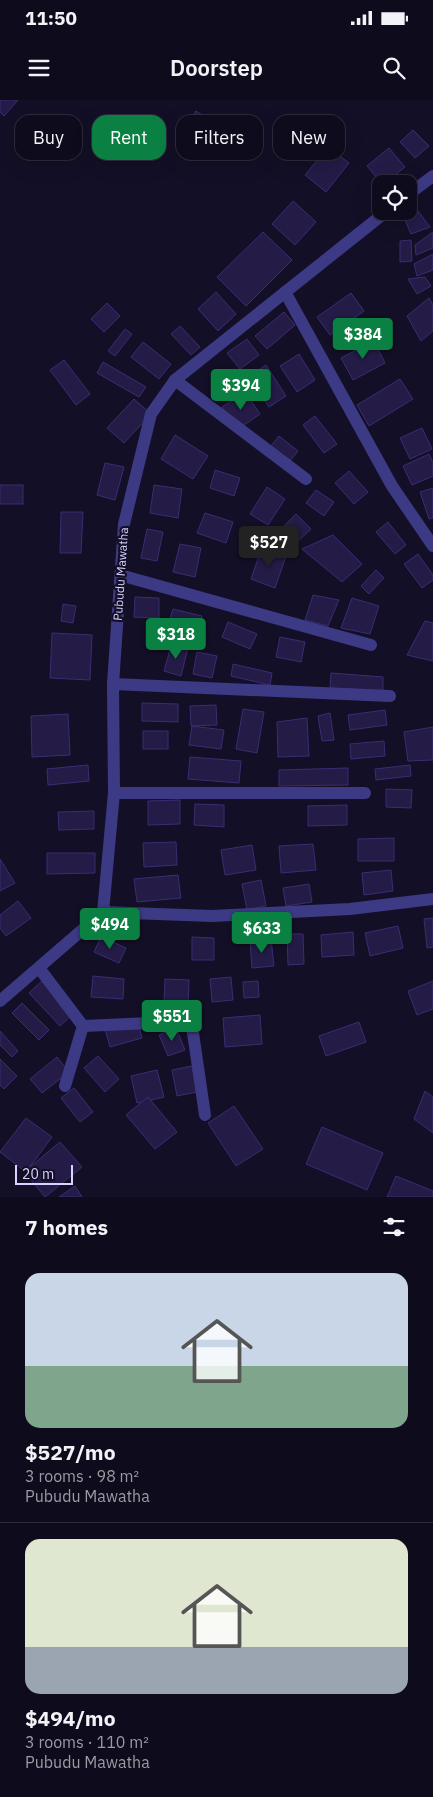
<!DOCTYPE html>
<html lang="en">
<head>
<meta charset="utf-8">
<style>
	:root { --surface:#0e0b1c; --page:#1c1929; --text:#f1f3f6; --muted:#9b9ba3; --line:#2e2b3b; --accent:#0b8043 }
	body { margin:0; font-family:"IBM Plex Sans",sans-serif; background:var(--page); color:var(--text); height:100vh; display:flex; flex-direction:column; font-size:19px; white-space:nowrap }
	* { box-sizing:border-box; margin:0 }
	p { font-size:16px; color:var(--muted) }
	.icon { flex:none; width:28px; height:28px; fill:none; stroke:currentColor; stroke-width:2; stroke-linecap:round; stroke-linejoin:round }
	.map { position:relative; height:1097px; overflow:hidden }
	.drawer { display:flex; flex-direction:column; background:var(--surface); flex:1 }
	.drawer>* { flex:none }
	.top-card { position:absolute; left:15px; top:15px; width:404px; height:45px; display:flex; gap:10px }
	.buttons { position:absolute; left:372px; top:75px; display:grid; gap:10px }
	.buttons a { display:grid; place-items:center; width:45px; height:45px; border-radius:10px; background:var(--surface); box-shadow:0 5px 20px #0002,0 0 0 1px var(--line); font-size:25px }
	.scale { position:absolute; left:15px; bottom:12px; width:58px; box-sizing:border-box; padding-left:5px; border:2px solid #d9d4ff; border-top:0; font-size:14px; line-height:18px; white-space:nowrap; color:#d9d4ff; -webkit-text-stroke:4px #130f26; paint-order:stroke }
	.price { position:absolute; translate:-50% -42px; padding:0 11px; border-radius:5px; background:var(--accent); color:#fff; font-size:16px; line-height:32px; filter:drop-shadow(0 1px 2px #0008) }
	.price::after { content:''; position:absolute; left:50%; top:30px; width:15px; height:11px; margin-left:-8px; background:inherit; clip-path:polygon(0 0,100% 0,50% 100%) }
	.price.active { background:#222; color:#fff }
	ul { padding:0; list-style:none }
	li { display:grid; align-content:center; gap:10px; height:265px; padding:0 25px }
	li+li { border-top:1px solid var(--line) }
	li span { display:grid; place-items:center; height:155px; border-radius:15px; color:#555 }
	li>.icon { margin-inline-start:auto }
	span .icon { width:90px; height:90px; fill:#fffc; stroke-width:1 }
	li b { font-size:21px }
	h2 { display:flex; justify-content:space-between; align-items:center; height:60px; padding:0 25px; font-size:21px }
	.tag { padding:0 18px; border-radius:15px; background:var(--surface); box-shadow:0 5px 20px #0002,0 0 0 1px var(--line); font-size:18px; line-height:45px }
	.tag.active { background:var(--accent); color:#fff }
	.status { display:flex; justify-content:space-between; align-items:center; height:35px; padding:0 25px; background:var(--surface); direction:ltr }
	.status svg { height:14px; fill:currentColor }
	header { display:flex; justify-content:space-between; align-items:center; height:65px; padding:0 25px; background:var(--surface); font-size:22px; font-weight:600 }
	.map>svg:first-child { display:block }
</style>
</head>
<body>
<div class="status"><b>11:50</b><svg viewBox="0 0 49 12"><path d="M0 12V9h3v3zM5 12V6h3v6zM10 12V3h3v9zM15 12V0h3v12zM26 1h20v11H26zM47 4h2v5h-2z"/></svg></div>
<header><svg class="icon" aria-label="menu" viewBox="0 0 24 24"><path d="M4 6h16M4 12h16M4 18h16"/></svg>Doorstep<svg class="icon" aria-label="search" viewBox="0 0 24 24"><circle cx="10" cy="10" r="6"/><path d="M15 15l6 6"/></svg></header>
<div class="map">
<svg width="433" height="1097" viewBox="0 0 433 1097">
	<rect width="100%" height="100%" fill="#130f26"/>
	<g fill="#241b47" stroke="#3b2d73">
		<polygon points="0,0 18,0 4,16 0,12"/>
		<polygon points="196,11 211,21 207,28 192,17"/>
		<polygon points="413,30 429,46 415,58 400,42"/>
		<polygon points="328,47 349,63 326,92 305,75"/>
		<polygon points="389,48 405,67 384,84 382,84 367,66"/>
		<polygon points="293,101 316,122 295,145 272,124"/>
		<polygon points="418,111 430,127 411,134 405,120"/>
		<polygon points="263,132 292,160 246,206 217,177"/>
		<polygon points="433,132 433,148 416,155 415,145"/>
		<polygon points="411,140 412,161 400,162 400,141"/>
		<polygon points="433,154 433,170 417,176 414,164"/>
		<polygon points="425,177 431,186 417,194 408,179"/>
		<polygon points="216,192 236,214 218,231 198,209"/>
		<polygon points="351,193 364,211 330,235 317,217"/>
		<polygon points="429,198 433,205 433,231 421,241 407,216"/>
		<polygon points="107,203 120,216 104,232 91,219"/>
		<polygon points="284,212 295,225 267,249 255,236"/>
		<polygon points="180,226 200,247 191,255 171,234"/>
		<polygon points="125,229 132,234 115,256 108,251"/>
		<polygon points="247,239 259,255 240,269 227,253"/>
		<polygon points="374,241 385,263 353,280 341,258"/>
		<polygon points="143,242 171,264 159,279 131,257"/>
		<polygon points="299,254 315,280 297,292 280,266"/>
		<polygon points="64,260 90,294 76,305 50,270"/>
		<polygon points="103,262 146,287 139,297 97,273"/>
		<polygon points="266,265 286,296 269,307 248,277"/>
		<polygon points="400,279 413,299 369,326 357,305"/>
		<polygon points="245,292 260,314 237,330 222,307"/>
		<polygon points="134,299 151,314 124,343 107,328"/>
		<polygon points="315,316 337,344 324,353 303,325"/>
		<polygon points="422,328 432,349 410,359 400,338"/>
		<polygon points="175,335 208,356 193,379 161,359"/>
		<polygon points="279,336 298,351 285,367 266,352"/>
		<polygon points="429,354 433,363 433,376 412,385 403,366"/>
		<polygon points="105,363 124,367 115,400 97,395"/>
		<polygon points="215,370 240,378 234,396 210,388"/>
		<polygon points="349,371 368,392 354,404 335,383"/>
		<rect x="0" y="385" width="23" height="19"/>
		<polygon points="154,385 182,389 178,418 150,413"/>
		<polygon points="267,387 285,399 268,425 250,414"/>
		<polygon points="433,388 433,418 429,419 420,392"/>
		<polygon points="316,390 334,402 324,416 306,403"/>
		<polygon points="61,412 83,412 81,453 60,453"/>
		<polygon points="205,413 233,422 226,443 197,433"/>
		<polygon points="296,414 311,429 294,445 280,430"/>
		<polygon points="388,422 406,445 395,454 376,432"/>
		<polygon points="147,429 163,432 157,461 141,458"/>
		<polygon points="333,435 362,464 342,482 302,449"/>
		<polygon points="180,444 201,448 195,477 173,472"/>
		<polygon points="262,447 286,456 275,488 251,479"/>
		<polygon points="418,454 433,475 433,480 422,488 404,464"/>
		<polygon points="376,470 384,478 369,494 361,486"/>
		<polygon points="313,495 339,500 328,526 305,520"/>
		<polygon points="135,497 159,498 159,518 134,517"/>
		<polygon points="352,498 379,506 370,534 341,528"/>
		<polygon points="63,504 76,506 73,523 61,521"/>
		<polygon points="173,509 202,516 197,534 168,526"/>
		<polygon points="425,521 433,523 433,561 407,555"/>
		<polygon points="228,522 257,534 250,549 222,537"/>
		<polygon points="52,533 92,535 90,580 50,578"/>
		<polygon points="280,537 305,542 301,562 276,557"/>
		<polygon points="172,543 188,548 181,576 164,571"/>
		<polygon points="197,552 217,556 212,578 193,574"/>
		<polygon points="233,564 272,573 270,585 231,576"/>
		<polygon points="331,573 383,577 383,591 330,588"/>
		<polygon points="142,603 178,604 178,622 142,621"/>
		<polygon points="216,605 217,625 191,626 190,606"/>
		<polygon points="243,609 264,612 257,653 236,649"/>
		<polygon points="385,610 387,625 350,630 348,615"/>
		<polygon points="330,613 334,640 322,641 318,616"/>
		<polygon points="68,614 70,655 32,657 31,616"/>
		<polygon points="307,618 309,656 278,657 277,622"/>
		<polygon points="192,626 224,630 221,649 189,645"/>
		<polygon points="433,627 433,660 408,661 404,632"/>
		<rect x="143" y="631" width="25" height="18"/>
		<polygon points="384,641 385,656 351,659 350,644"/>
		<polygon points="190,657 241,661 239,683 188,679"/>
		<polygon points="88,665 89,681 48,685 47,669"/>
		<polygon points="410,665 411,676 376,680 375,669"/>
		<polygon points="348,668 348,685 279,686 279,670"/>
		<polygon points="386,689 412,690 411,708 386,707"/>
		<polygon points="180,700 180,724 148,725 148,701"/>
		<polygon points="195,704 224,705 224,727 194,725"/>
		<polygon points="347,705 347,725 308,726 308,706"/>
		<polygon points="94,711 94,729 59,730 58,712"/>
		<polygon points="394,738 394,761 358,761 358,739"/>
		<polygon points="176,742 177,765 144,767 143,743"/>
		<polygon points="313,744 316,770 281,773 279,746"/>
		<polygon points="252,745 256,770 225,775 221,750"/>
		<polygon points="47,753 95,753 95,773 47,774"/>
		<polygon points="0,759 15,783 0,791"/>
		<polygon points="391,770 393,791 364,795 362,773"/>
		<polygon points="178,775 181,798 137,802 134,779"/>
		<polygon points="261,780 266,806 247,810 242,784"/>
		<polygon points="309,784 312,802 286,806 283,788"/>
		<polygon points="18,801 31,818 6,836 0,828 0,815"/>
		<polygon points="433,818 433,847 427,848 424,819"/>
		<polygon points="398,826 403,848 370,856 365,833"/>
		<polygon points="353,832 354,855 322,857 321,835"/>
		<polygon points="287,834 303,834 304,864 288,865"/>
		<polygon points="101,837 126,848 119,863 94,852"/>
		<polygon points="192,837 214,838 214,860 192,860"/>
		<polygon points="271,839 274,866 252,868 250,841"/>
		<polygon points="93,876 124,879 123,899 91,897"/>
		<polygon points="231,877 233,900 212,902 210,879"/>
		<polygon points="45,878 76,911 60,926 29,893"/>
		<polygon points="165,879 189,880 188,904 164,903"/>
		<polygon points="258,881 259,897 244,898 243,882"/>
		<polygon points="433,881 433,909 417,915 408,891"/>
		<polygon points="22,903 49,930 39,940 12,913"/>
		<polygon points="260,915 262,944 225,947 223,918"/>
		<polygon points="137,919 142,938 110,947 105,929"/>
		<polygon points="359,922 366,942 326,956 319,936"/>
		<polygon points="176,928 185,950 168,956 159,935"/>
		<polygon points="0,931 18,951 12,957 0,945"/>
		<polygon points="98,956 119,979 105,992 84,968"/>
		<polygon points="57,957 69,972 42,993 30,979"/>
		<polygon points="0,959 17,976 4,989 0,985"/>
		<polygon points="192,966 197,992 177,996 172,970"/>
		<polygon points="157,970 164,997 137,1003 131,976"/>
		<polygon points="74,988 93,1012 80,1022 61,998"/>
		<polygon points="425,991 433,997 433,1033 414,1019"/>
		<polygon points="148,997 177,1032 155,1049 126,1015"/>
		<polygon points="234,1006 263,1049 236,1066 208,1023"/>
		<polygon points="26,1018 52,1037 26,1072 0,1052"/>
		<polygon points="322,1027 383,1053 367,1090 306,1064"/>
		<polygon points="60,1042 82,1067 45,1097 24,1072"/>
		<polygon points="396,1076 433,1091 433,1097 387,1097"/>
		<polygon points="75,1086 82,1097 59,1097"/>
	</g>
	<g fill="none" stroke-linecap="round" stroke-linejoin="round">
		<g stroke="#3d3a85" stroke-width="12">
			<polyline points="409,94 433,76"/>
			<polyline points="285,192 392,386 433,446"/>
			<polyline points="175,280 306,379"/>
			<polyline points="120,475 371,545"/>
			<polyline points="113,584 390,596"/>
			<polyline points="114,693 365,693"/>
			<polyline points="103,812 212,816 350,809 433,799"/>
			<polyline points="39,868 83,926 173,922 190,925 193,933 205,1015"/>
			<polyline points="0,901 103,812 114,693 113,584 124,424 151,314 175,280 387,111"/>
			<polyline points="65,986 83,926"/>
		</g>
	</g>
	<g text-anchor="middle" stroke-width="4.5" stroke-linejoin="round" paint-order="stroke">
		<g font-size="12" fill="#d9d4ff" stroke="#130f26">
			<text transform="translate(121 474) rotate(-86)" y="4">Pubudu Mawatha</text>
		</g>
	</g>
</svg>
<div class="buttons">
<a><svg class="icon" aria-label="locate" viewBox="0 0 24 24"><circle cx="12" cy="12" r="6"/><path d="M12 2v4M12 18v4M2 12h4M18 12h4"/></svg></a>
</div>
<div class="scale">20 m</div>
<b class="price" style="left:363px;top:260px">$384</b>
<b class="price" style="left:241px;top:311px">$394</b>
<b class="price active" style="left:269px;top:468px">$527</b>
<b class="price" style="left:176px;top:560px">$318</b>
<b class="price" style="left:110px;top:850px">$494</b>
<b class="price" style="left:262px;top:854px">$633</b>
<b class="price" style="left:172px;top:942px">$551</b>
<div class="top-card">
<a class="tag">Buy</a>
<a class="tag active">Rent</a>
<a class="tag">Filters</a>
<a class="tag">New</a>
</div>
</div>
<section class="drawer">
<h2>7 homes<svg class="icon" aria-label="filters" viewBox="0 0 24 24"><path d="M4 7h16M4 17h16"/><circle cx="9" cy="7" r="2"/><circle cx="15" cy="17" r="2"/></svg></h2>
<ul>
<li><span style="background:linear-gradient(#c9d6e8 60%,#7fa58c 0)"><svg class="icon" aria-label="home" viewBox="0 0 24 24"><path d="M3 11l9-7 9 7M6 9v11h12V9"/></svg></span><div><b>$527/mo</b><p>3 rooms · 98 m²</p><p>Pubudu Mawatha</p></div></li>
<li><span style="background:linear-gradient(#dfe7d0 70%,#9aa5b1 0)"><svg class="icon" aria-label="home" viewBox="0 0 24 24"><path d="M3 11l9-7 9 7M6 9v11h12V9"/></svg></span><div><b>$494/mo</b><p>3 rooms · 110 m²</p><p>Pubudu Mawatha</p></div></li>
</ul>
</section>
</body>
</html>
